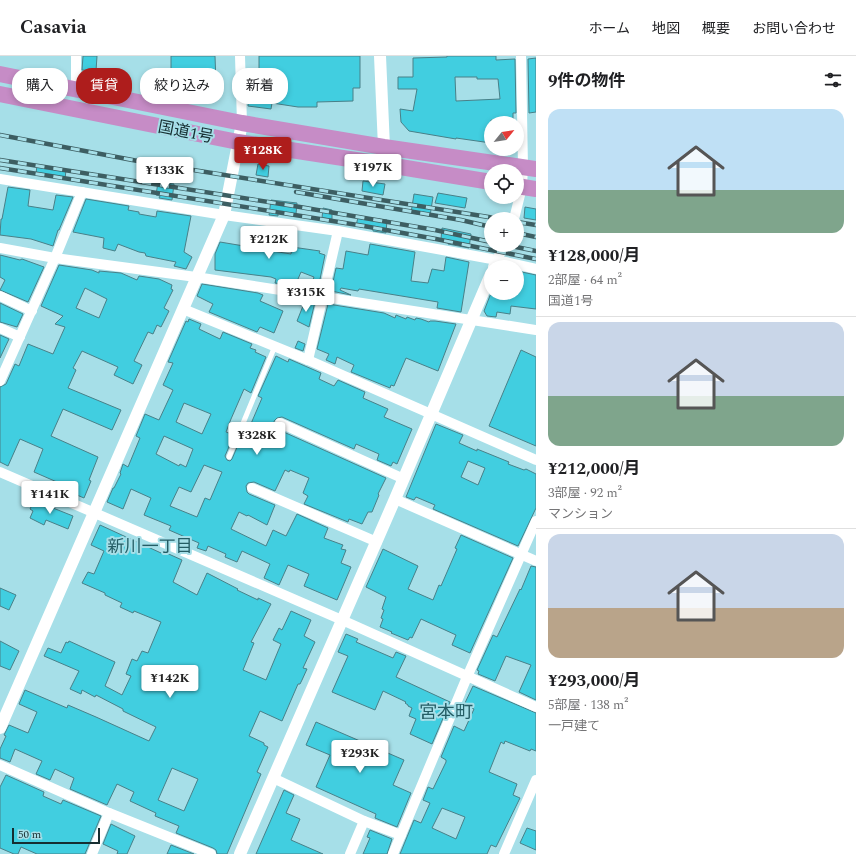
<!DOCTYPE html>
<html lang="ja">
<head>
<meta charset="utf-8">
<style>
	:root { --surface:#fff; --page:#f6f6f6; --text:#202124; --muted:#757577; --line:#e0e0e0; --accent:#ae1d1c }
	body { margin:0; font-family:Spectral,"Noto Sans JP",serif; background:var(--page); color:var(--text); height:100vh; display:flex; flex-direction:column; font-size:15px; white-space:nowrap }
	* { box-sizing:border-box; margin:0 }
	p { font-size:13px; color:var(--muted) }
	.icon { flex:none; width:22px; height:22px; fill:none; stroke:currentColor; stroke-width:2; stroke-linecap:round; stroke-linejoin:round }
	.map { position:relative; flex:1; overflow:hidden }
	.panel { display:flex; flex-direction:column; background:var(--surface); width:320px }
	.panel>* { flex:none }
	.hud { position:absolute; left:12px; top:12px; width:380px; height:36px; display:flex; gap:8px }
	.needle { width:26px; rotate:60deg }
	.controls { position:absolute; left:484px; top:60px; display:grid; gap:8px }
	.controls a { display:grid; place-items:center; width:40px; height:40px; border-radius:50%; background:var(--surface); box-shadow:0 2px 6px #0003; font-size:20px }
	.scale { position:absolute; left:12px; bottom:10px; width:88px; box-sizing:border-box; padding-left:4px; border:2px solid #162e31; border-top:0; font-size:11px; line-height:14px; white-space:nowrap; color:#162e31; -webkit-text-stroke:3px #a6dfe8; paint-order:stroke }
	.price { position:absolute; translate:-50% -34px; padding:0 9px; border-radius:4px; background:#fff; color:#222; font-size:13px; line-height:26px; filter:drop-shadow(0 1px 2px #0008) }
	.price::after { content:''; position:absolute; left:50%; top:24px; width:12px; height:9px; margin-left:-6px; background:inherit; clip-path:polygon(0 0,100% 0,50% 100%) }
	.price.on { background:var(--accent); color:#fff }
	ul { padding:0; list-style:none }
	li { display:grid; align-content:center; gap:8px; height:212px; padding:0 12px }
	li+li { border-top:1px solid var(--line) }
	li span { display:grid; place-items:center; height:124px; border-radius:12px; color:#555 }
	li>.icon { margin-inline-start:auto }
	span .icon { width:72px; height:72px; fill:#fffc; stroke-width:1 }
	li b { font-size:17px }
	h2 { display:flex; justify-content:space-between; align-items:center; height:48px; padding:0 12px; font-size:17px }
	.tag { padding:0 14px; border-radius:16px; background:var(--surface); box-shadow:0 2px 6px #0003; font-size:14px; line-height:36px }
	.tag.on { background:var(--accent); color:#fff }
	header { display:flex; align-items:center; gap:24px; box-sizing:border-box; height:56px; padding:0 20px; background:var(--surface); border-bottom:1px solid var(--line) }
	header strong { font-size:19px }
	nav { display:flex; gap:22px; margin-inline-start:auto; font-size:14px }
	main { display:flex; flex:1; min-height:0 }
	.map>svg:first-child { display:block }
</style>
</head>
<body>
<header>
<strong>Casavia</strong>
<nav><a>ホーム</a><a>地図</a><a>概要</a><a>お問い合わせ</a></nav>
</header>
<main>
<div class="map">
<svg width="536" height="798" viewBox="0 0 536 798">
	<rect width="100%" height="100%" fill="#a6dfe8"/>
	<g fill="#41cee0" stroke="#488088" fill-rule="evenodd">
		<polygon points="83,0 97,0 96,15 82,14"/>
		<polygon points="171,0 215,0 216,27 188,28 187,21 171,21"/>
		<polygon points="259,0 360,0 360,32 353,32 353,45 317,46 317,51 298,51 272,47 271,53 248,50 249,41 248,41 247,25 249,24 250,18 259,18"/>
		<path d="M447,0h49v4l19,-1 1,54h-3v7h-22v23l-35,-5v1l-47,-8 -8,-9 -1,-13 13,2 4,-22h-19v-12h15v-19l34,-1zM455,21h22v2h21l2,20 -44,2z"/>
		<polygon points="536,2 536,56 529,57 528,3"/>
		<polygon points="258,108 269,110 268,121 256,119"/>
		<polygon points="37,109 66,114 65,123 36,118"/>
		<polygon points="363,125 385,128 383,139 362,135"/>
		<polygon points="158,126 174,128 172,144 159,142 160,140 156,139"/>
		<polygon points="8,131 30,134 28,150 53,154 56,139 73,141 59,174 58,174 53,190 31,183 0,179 1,163 2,163"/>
		<polygon points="438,137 467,142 465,152 435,147"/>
		<polygon points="414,138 433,141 430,160 411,157"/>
		<polygon points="86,143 129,150 128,154 139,156 139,158 156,161 157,155 191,160 184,196 192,201 186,213 174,210 176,206 146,200 145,197 139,196 118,188 115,195 103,192 104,182 73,176"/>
		<polygon points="271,144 297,147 296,158 278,156 278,160 269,159"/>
		<polygon points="525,151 536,153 536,164 524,162"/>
		<polygon points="323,152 332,154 332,163 322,162"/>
		<polygon points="358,161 387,164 386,177 373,175 373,173 356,170"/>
		<polygon points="260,171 276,173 272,195 291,198 292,191 320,195 319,197 325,199 318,233 310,232 314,221 301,216 295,230 275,227 276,223 271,221 215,214 215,198 220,186 244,190 245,179 258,180"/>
		<polygon points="442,172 471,178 469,192 448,188 449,184 441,183"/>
		<polygon points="370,188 415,196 411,225 428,227 432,213 444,215 446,201 469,206 461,256 437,252 438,246 359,233 358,235 341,232 340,234 351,239 331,235 336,212 343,213 346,195 368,199"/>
		<polygon points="0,199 20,204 22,203 44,211 28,246 0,234 5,224 0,221"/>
		<path d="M59,209l33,5 7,3v-2l22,2 16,7 2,-4 20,3 13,6 -1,4 2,1 -9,18 5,3 -8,16 -4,-2 -4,9 -5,-2 -14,29 8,4 -9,19 -19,-9 4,-8 -36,-16 -9,17 3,2 -8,18 53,22 -9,20 -49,-21 -12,27 47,21 -9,23 2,1 -7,17 -12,-5 1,-4 -39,-17 9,-23 -23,-10 -12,27 -8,-4v-75l6,-3 9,-20 4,2 9,-22 25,10 12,-27 -10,-3 8,-8 -22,-10zM85,232l22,11 -8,19 -23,-10z"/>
		<polygon points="517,215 536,219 536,253 511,250 510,258 497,256 496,261 487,260 484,255 491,237 517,237"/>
		<polygon points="202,228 258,237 263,239 260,245 283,255 274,277 260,271 257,276 209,256 213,248 197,240"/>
		<polygon points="305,245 315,246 309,271 297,265"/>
		<polygon points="0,247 23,258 17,271 0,266"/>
		<polygon points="328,248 384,257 395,262 396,259 406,263 407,261 415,264 416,262 421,263 429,266 430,265 435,265 456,268 438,315 406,302 394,330 391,329 390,332 351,316 354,309 337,301 335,308 326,304 329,298 317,293"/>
		<path d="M189,263l12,5 -2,5 21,10 3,-7 29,12 -2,4 6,2 -1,2 11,5 -15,36 -7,-4 -13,30 -5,13 8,3 -9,21 2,4 3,1 2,-2 9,-21 2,1 5,-13h2l12,-28 -4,-2 18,-40 12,6 1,-3 32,14 -2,6 15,7 4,-6 27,12 -2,6 25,11 -4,8 28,12 -15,35 -4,-2 -2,4 -14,-6 2,-6 -23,-10 -2,5 -72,-32 -5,1 -3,3 1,5 2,3 109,49 -8,16 1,1 -7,17h-4l-6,12 -13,-5 -1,3 -44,-18 4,-8 -5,-3 6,-15 -19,-8 -1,2 -4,-2 -10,21 -21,-9 -6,1 -2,3 1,6 2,2 26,11 -8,20 -19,-10 -1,1 -8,-4 -8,17 35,17 7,-16 13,6 11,-22 31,14 -4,10 19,7 -2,4 5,1 -5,13 10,4 -14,33 -33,-14 5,-12 -21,-9 -9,20 -15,-7 6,-14 -28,-13 -5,11 -12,-5 1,-3 -18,-8 -2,5 -9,-3 2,-5 -30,-13 2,-4 -27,-11 7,-17 -20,-9 -8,20 -16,-7 6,-14h1l7,-14 -1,-1 3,-9 5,3 12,-29 -4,-2 9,-22 14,6 14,-30 -10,-5 10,-22 -5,-1 18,-41 2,1zM184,347l27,11 -9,20 -26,-12zM164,380l29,13 -7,18 -6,-3 -1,2 -23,-12zM204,409l18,7 -12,28 -5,-2 -8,19 -27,-11 9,-19 12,5z"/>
		<polygon points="0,279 9,283 0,302"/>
		<polygon points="298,285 305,288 303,295 295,292"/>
		<polygon points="521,294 536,301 536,390 489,370"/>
		<path d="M436,368l27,11 -4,8 18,8v-2l32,13 -1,2 16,6 2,-1 10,5v34l-18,38 -85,-37 2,-4 -19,-8 -2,3 -8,-3zM468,405l17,7 -7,17 -17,-8z"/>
		<polygon points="42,444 53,450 53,452 73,460 68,473 46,464 44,469 30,462 33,455 30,453 34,445 40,448"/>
		<path d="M100,469l61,28 1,-2 20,9 -9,22 24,13 10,-22 31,16 -1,1 21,10v-2l13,6 -20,38 3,1 -11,27 23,10 15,-36 -8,-4 6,-12 3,2 9,-19 20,9 -7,16 11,6 -12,26 4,1 -5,11 -2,4h-2l-16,37 -22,-10 -11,25 15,7v2l4,2 -11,25 4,2 -34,80h-10l-1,-4 -3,-2 -37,-15 3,-7 -24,-10 1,-3 -26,-12 4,-9 -17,-8 -10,21 -37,-16 4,-11 -19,-9 -5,11 -14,-6 6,-13 -27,-12 -5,13 -10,-4v-9l6,-13 -2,-1 5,-10 19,8 9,-21 -18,-8 6,-14 42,18 1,-3 28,12 53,24 7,-14 -33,-16v-2l-27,-14 -1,2 -13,-7 -1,4 -11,-5 9,-18 -35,-15 4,-8 13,5 5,-11 2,1 1,-2 46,21 -10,24 17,9 9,-19 -5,-2 6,-15 5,2 5,-10 6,2 13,-31 -27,-11 -1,2 -13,-6 2,-4 -17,-8v-2l-23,-10 6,-11 6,2 10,-23 -13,-6zM172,712l26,11 -14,32 -26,-11z"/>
		<polygon points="461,479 513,502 470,597 452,589 456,579 421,563 412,582 410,581 408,584 391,577 392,576 380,571 383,563 381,562 384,554 382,553 386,541 366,531 383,493 418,510 408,533 433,544 439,529 441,530 457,493 455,492"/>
		<polygon points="531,510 536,511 536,644 519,636 531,609 506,600 495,625 478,618 479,615 477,614 493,579 497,581 520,533 521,534"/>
		<polygon points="0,532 16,539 9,554 0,550"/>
		<polygon points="346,578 358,583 356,586 393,602 396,596 406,600 396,621 450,646 432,688 410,678 416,663 409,660 412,652 408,650 408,649 405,647 406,646 402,644 383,635 375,654 332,636 348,600 338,596"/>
		<polygon points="0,585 19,595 10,614 0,610"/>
		<path d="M473,630l63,27v38l-5,-2 -1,2 -25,-10 -1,3 -3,-2 -12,30 28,12 -4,11 7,3 -24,49 -5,-2 -4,9h-87l14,-34 7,3 9,-20 -7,-3 5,-13 5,2 13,-27v-2l-5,-3 13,-31 10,5 10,-22 -10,-4zM442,752l23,9 -9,22 -24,-11z"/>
		<polygon points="316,666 404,704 393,729 411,737 397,771 375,762 376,758 316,731 330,699 306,689"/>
		<polygon points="6,719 44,736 43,740 61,748 63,744 101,760 85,798 37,798 21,791 18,798 14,798 0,792 0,731"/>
		<polygon points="284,734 294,739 286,757 300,763 291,784 323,798 256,798"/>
		<polygon points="111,768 135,780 127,798 117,798 118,795 103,788"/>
		<polygon points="527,772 536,775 536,794 520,787"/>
		<polygon points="370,774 392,783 387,798 363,798 370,782 367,781"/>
		<polygon points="171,789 194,798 167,798"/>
	</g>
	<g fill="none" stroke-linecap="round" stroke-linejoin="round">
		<polyline stroke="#fff" stroke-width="5" points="229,401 275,290"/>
		<g stroke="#fff" stroke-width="10">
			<polyline points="240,0 242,67"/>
			<polyline points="76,34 76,0"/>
			<polyline points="0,123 224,159 338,175 497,204 536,213"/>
			<polyline points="514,163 522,131 523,111 521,0"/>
			<polyline points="0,192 55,202 196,221 536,274"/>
			<polyline points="497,204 504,189"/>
			<polyline points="0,240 32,255"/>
			<polyline points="183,253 308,304 536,404"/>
			<polyline points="0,272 20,281"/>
			<polyline points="308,304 338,175"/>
			<polyline points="0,325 55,202 82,136"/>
			<polyline points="280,367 404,423"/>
			<polyline points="0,416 342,564 536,651"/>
			<polyline points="252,432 377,486"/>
			<polyline points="395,443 536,505"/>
			<polyline points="0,709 109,757 211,798"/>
			<polyline points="273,722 364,765 401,779"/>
			<polyline points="92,798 109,757"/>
			<polyline points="350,798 364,765"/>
			<polyline points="393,798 467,621 536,465"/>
			<polyline points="504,798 536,724"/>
		</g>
		<g stroke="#fff" stroke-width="12">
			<polyline points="380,0 384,91 382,108"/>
			<polyline points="494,211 497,204"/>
			<polyline points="0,672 224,159 242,67"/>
			<polyline points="240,798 395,443 491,218"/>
		</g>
		<g stroke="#c68cc6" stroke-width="16">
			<polyline points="0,18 242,67 384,91 536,113"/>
			<polyline points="0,38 238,86 382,108 491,126"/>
			<polyline points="517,130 536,133"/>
		</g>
		<defs>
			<g id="rail">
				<polyline points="0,79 143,106 501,163"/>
				<polyline points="0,104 294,150 435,174 491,186"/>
				<polyline points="0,112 364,170 436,183 536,203"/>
				<polyline points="296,136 461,164 491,171"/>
				<polyline points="517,166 536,169"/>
				<polyline points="517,177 536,181"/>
				<polyline points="506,189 536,195"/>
			</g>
		</defs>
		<use href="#rail" stroke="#3d5e62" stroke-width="4.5"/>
		<use href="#rail" stroke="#a6dfe8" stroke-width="3" stroke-dasharray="9" stroke-linecap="butt"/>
	</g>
	<g text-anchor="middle" stroke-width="4" stroke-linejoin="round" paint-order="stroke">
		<g font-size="16" fill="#162e31" stroke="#a6dfe8">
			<text transform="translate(186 75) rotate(11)" y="6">国道1号</text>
		</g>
		<g font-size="17" fill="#245d65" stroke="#a6dfe8">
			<text x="150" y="496">新川一丁目</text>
		</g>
		<g font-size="18" fill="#245d65" stroke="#a6dfe8">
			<text x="446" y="662">宮本町</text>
		</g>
	</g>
</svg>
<div class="controls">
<a><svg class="needle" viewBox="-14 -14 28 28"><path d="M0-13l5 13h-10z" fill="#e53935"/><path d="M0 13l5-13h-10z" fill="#757577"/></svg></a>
<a><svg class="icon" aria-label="locate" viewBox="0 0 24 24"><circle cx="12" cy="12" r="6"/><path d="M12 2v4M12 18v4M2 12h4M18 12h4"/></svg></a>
<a>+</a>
<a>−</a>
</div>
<div class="scale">50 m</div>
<b class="price on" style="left:263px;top:115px">¥128K</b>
<b class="price" style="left:373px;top:132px">¥197K</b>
<b class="price" style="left:165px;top:135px">¥133K</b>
<b class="price" style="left:269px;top:204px">¥212K</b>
<b class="price" style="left:306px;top:257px">¥315K</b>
<b class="price" style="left:257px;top:400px">¥328K</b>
<b class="price" style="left:50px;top:459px">¥141K</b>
<b class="price" style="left:170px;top:643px">¥142K</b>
<b class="price" style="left:360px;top:718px">¥293K</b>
<div class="hud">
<a class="tag">購入</a>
<a class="tag on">賃貸</a>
<a class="tag">絞り込み</a>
<a class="tag">新着</a>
</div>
</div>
<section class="panel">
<h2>9件の物件<svg class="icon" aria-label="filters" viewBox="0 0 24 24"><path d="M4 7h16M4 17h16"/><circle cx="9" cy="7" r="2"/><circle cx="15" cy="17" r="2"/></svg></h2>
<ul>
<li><span style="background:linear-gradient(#bfe0f5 65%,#7fa58c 0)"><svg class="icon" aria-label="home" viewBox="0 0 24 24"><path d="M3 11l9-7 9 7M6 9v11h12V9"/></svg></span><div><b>¥128,000/月</b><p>2部屋 · 64 m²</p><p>国道1号</p></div></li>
<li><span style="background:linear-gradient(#c9d6e8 60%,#7fa58c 0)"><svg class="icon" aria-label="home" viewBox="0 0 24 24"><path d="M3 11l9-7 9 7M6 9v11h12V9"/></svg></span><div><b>¥212,000/月</b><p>3部屋 · 92 m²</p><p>マンション</p></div></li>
<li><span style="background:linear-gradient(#c9d6e8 60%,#b9a48a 0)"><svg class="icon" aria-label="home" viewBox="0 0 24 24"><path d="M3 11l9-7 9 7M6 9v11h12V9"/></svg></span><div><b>¥293,000/月</b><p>5部屋 · 138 m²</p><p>一戸建て</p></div></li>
</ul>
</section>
</main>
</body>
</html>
